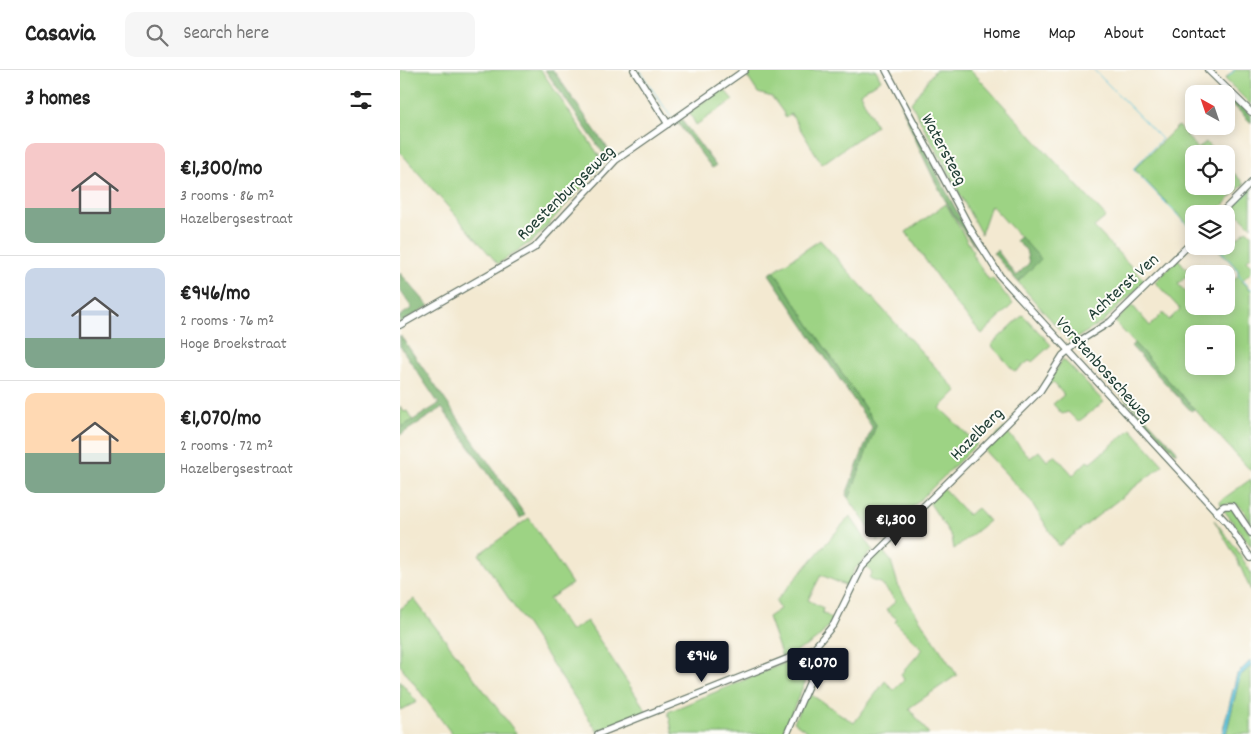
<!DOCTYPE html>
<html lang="en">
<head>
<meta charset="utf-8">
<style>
	:root { --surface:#fff; --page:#f6f6f6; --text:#222; --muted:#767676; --line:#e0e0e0; --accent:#111827 }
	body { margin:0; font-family:Dekko,sans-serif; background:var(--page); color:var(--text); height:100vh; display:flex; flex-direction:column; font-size:19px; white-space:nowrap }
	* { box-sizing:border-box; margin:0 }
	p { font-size:16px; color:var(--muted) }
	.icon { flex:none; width:28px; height:28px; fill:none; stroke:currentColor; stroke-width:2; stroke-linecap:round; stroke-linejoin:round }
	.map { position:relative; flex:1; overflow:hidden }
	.sheet { display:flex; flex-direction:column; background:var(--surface); width:400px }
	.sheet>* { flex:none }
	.needle { width:32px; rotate:320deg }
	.buttons { position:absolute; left:785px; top:15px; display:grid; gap:10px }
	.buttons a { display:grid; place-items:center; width:50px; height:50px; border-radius:10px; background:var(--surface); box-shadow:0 2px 12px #0003; font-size:25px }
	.price { position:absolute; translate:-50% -42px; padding:0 11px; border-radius:5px; background:var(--accent); color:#fff; font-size:16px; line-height:32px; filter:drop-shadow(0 1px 2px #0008) }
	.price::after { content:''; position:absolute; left:50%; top:30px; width:15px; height:11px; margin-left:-8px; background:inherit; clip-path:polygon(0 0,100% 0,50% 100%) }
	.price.current { background:#222; color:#fff }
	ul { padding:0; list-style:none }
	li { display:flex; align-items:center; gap:15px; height:125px; padding:0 25px }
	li+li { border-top:1px solid var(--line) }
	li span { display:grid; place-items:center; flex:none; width:140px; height:100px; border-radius:10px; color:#555 }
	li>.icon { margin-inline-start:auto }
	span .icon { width:60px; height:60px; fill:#fffc; stroke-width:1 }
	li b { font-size:21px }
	h2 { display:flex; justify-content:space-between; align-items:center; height:60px; padding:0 25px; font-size:21px }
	header { display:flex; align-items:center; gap:30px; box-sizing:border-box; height:70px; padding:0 25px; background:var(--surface); border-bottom:1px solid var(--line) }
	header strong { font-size:24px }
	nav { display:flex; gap:28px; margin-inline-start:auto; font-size:18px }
	.search { width:350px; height:45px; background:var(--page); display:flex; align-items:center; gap:12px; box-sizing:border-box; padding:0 18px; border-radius:10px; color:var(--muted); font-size:19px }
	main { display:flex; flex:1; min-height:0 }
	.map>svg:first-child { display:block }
</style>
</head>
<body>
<header>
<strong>Casavia</strong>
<div class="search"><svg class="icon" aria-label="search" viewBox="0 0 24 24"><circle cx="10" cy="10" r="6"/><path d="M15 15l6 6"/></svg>Search here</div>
<nav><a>Home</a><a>Map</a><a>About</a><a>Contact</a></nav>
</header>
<main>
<section class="sheet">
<h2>3 homes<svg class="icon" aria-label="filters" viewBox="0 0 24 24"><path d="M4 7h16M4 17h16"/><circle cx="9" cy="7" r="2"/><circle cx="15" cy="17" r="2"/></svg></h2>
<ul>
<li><span style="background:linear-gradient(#f6c9c9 65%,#7fa58c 0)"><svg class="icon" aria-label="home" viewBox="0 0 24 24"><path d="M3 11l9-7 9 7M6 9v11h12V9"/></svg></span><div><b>€1,300/mo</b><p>3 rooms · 86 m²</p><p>Hazelbergsestraat</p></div></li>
<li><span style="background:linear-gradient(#c9d6e8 70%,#7fa58c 0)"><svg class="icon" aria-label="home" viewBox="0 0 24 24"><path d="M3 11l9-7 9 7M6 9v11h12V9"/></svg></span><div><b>€946/mo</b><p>2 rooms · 76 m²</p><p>Hoge Broekstraat</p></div></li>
<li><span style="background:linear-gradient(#ffd9b3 60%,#7fa58c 0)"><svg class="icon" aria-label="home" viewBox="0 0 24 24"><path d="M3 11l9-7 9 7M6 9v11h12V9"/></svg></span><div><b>€1,070/mo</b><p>2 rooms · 72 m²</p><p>Hazelbergsestraat</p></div></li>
</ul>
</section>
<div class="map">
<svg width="851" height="664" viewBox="0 0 851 664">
	<rect width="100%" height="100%" fill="#fdfcf7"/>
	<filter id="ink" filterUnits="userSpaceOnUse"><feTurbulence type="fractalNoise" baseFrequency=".02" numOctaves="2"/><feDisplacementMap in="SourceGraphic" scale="10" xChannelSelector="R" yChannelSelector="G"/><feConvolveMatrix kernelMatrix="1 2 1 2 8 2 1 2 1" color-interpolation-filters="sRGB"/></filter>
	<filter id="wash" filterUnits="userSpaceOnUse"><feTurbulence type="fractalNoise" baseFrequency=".0096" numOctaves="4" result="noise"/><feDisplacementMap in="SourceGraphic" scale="20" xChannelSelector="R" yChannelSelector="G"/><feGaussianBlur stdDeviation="1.12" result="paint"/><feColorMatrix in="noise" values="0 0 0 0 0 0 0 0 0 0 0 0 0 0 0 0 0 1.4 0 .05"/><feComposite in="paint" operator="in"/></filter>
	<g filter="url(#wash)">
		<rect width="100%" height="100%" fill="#f3e9d1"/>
		<g fill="#9dd384" stroke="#5e885c" fill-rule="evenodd">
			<polygon points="0,0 141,0 204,93 135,169 98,194 0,82"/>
			<polygon points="349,0 476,0 481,10 460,23 476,56 422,94 391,44 385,48 383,42 372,27 358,23 345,3"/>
			<polygon points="535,0 571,0 706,147 694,157 745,211 703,252 670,272 618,212 640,189 591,135 581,164 511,33"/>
			<polygon points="834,0 851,0 851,35 825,9"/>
			<polygon points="323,18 333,30 296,55 289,42"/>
			<polygon points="778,56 798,79 806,72 817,84 794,84 794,116 826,116 826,94 844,114 814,144 794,144 794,161 734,99"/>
			<polygon points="851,118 851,157 831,137"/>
			<polygon points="546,134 573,181 572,184 589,210 592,208 613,234 582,264 555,233 506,162"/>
			<path d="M846,160l5,4v22l-4,4 4,4v8l-9,9 9,9v181l-136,-149 17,-17 18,21 13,-13 6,7 11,-11 -25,-27 23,-23 12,14 -12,11 16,17v5l7,3 4,-3h21v-19l12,-11v-6l-23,-24h11v-15l9,9zM794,264h32v32h-32z"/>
			<polygon points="420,170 557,321 540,338 577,374 478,471 449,429 476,355 374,201"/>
			<polygon points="623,245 651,275 632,292 630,290 615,302 591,275"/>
			<polygon points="663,289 704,332 678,352 668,342 662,344 653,334 664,325 653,312 644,319"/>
			<polygon points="0,336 4,342 7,341 13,351 1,360"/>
			<polygon points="604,358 630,388 639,381 647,391 655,385 673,405 687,391 690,393 731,359 763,395 659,476 630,430 583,379"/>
			<path d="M851,409v44c-9,-15 -10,-23 -30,-18l-1,-4z"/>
			<polygon points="543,418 568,445 577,438 589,451 554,479 552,467 529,432"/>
			<polygon points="833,438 851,465 851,476 823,439"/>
			<path d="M450,446l23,34 -19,20 -7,16 -26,-11 -13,25 15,8 -1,4 10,7 -1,3c-12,20 -29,27 -49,35l-14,-40 12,-8 -4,-8z"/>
			<polygon points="129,448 172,514 149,529 170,561 187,551 247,642 197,661 79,484"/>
			<polygon points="814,450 836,478 851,503 851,521 837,489"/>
			<polygon points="481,479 491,491 499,518 557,605 509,638 529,664 411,664 394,652 407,622 454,653 485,611 494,620 504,610 501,604 523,579 495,552 497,549 486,540 496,531 481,513 474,511 469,507 472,503 465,496"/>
			<polygon points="14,529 117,664 52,664 0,595 0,539"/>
			<polygon points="406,584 412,586 414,592 382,664 273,664 268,642"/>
			<polygon points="851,596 851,664 826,664 840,606"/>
			<polygon points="0,611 17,632 0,640"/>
		</g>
		<g fill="#7eb572" stroke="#4e7953">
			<polygon points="145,0 153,0 213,86 208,90"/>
			<polygon points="828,22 851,45 851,53 826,28"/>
			<path d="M501,35l75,143c-32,-42 -55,-94 -75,-143z"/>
			<polygon points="280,48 316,96 312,98 276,51"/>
			<polygon points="620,166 641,189 618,212 593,183 597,180 616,206 629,193 626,180 616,171"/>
			<polygon points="374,201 476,355 449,429 446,425 472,357 369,204"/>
			<polygon points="0,203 29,236 0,253 0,246 12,238 0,220"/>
			<polygon points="0,265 125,445 120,448 42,338 0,365 0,358 39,334 0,276"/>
			<polygon points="734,273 794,339 791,341 731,276"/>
			<polygon points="703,303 777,381 775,383 719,323 700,306"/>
		</g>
		<polygon fill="#60c6de" stroke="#408289" points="851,590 851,596 840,606 826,664 822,664 837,604"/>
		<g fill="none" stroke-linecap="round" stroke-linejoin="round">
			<g stroke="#60c6de" stroke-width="1">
				<polyline points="239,0 271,47"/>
				<polyline points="694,0 762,69 733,99 794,162"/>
				<polyline points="827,8 835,0"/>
				<polyline points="833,137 851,119"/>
				<polyline points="817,176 837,199 839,206 851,219"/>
			</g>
		</g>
	</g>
	<g filter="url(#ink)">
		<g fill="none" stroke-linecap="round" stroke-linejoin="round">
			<defs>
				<g id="minor">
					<polyline points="234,0 268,54"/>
					<polyline points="486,0 571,160 600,206 827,453 851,488"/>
					<polyline points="808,0 851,42"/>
					<polyline points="820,144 851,113"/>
					<polyline points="0,255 134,178 216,90 345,0"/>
					<polyline points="816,442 824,436 833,436 851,463"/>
					<polyline points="198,664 414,578 434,554 462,497 640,321 663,285 681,270 710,252 794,170"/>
					<polyline points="387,664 418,593 419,587 414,578"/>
				</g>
			</defs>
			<use href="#minor" stroke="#69796b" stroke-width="8"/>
			<use href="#minor" stroke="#fff" stroke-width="5.5"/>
		</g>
	</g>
	<g text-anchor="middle" stroke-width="4" stroke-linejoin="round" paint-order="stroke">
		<g font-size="18" fill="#1f3d34" stroke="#fdfcf7">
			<text transform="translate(545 79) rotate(62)" y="6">Watersteeg</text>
			<text transform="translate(165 122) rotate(-44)" y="6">Roestenburgseweg</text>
			<text transform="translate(722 216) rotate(-42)" y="6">Achterst Ven</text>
			<text transform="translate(705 299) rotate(48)" y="6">Vorstenbosscheweg</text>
			<text transform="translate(576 363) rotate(-45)" y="6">Hazelberg</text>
		</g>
	</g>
</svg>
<div class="buttons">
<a><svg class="needle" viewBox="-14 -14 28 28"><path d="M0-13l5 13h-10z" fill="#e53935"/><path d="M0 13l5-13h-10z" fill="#767676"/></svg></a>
<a><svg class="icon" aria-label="locate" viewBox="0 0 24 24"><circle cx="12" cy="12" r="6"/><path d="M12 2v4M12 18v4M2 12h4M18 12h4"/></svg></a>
<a><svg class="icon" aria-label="layers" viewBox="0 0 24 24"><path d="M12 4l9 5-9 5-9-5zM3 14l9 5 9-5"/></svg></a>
<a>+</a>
<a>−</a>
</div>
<b class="price current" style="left:496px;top:477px">€1,300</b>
<b class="price" style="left:302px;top:613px">€946</b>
<b class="price" style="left:418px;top:620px">€1,070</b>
</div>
</main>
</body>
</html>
